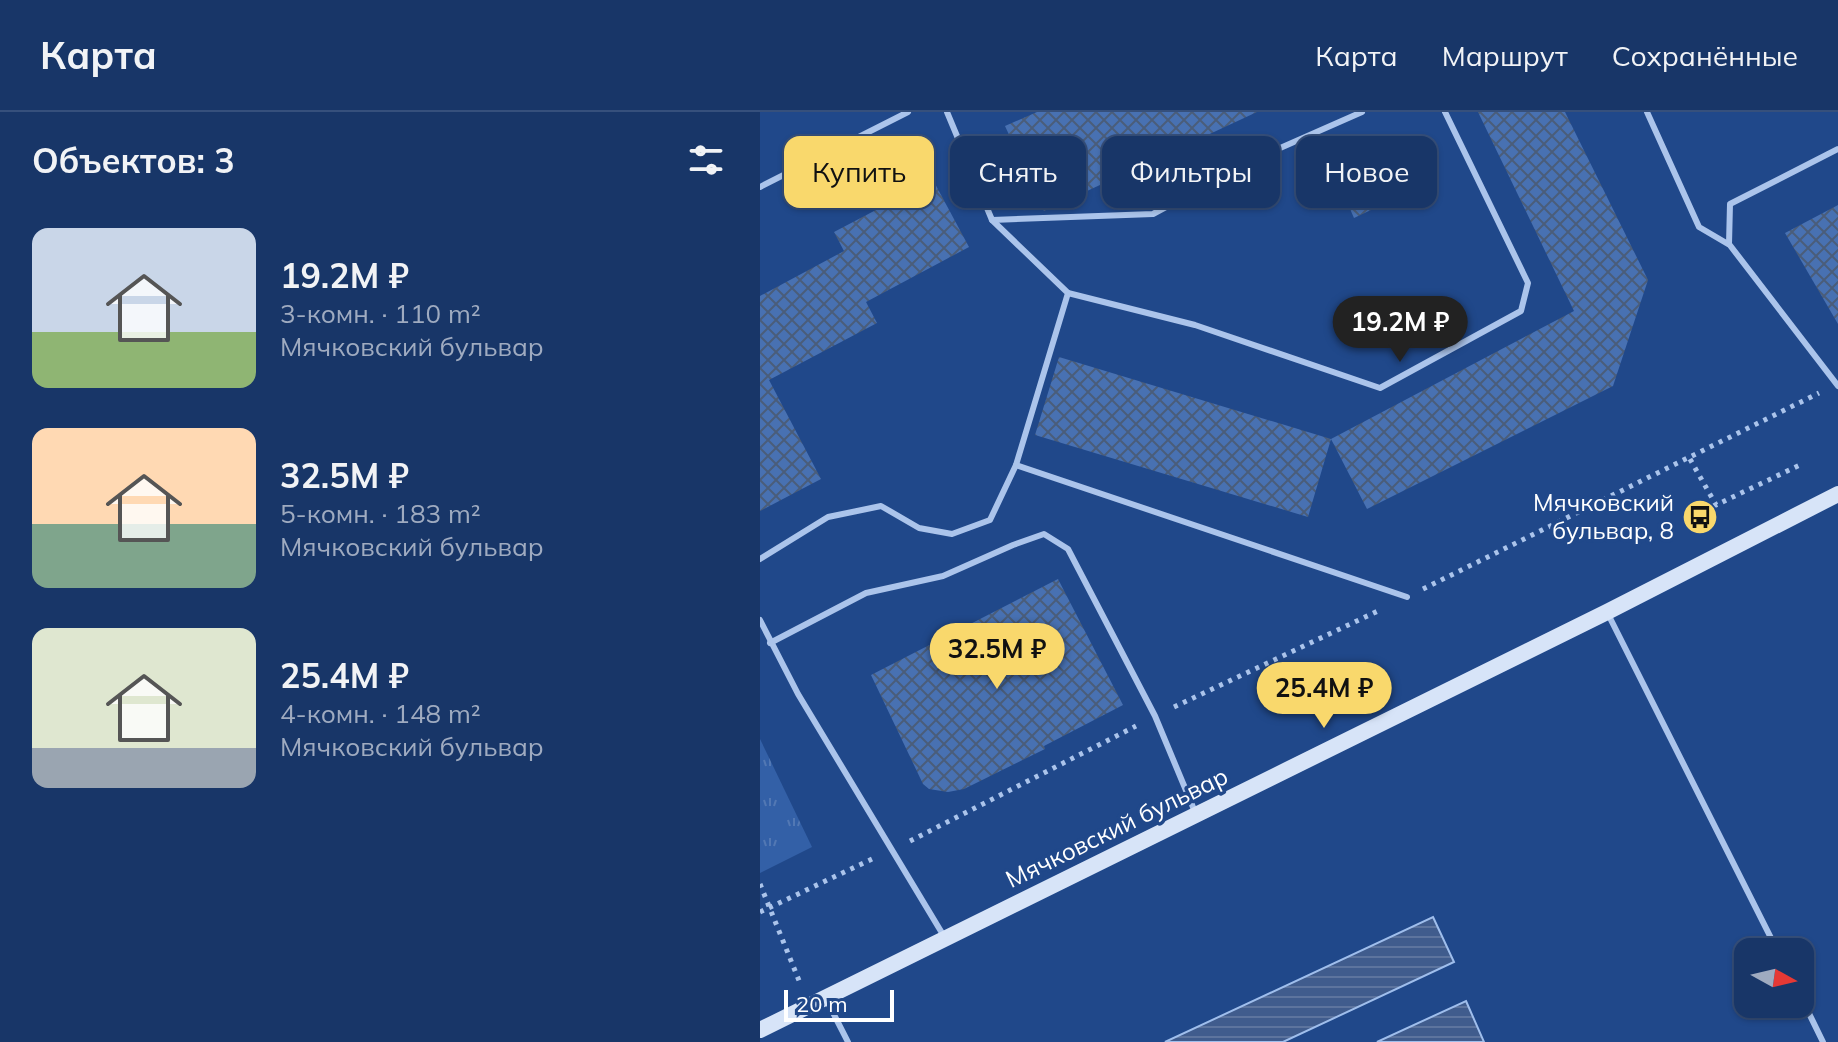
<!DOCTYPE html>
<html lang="ru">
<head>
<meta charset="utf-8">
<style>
	:root { --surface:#183668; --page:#254171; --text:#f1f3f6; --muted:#9fabc0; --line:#36507c; --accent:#f9d86c }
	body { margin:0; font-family:Mulish,sans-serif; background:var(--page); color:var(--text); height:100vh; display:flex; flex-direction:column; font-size:30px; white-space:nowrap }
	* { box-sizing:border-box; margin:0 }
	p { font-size:26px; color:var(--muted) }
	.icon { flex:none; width:44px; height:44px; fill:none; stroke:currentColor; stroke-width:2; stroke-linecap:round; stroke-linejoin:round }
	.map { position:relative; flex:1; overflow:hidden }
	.drawer { display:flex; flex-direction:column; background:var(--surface); width:760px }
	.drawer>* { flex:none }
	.hud { position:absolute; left:24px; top:24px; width:760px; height:72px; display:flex; gap:16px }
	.needle { width:52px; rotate:98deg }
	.controls { position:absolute; left:974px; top:826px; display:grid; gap:16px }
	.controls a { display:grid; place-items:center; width:80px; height:80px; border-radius:16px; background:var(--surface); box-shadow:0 2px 6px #0004,0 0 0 2px var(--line); font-size:40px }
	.scale { position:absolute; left:24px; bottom:20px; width:110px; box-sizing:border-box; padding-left:8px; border:4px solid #fff; border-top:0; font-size:22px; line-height:28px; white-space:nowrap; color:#fff; -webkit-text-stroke:6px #20488a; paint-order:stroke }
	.price { position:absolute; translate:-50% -68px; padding:0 18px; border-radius:28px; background:var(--accent); color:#111; font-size:26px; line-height:52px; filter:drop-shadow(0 2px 4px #0008) }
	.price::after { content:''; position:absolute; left:50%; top:48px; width:24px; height:18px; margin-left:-12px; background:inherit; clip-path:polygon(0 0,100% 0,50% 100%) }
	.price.active { background:#222; color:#fff }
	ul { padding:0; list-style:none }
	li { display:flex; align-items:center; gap:24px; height:200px; padding:0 32px }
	li span { display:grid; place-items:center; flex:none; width:224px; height:160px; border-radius:16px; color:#555 }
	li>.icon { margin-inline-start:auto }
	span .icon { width:96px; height:96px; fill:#fffc; stroke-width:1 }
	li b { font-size:34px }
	h2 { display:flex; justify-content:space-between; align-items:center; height:96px; padding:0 32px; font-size:34px }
	.pill { padding:0 28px; border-radius:16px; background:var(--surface); box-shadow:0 2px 6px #0004,0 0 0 2px var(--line); font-size:28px; line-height:72px }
	.pill.active { background:var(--accent); color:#111 }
	header { display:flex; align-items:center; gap:48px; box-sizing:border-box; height:112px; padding:0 40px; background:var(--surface); border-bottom:2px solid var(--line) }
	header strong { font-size:38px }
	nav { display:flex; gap:44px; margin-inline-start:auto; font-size:28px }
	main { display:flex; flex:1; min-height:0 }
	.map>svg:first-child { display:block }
</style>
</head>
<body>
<header>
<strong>Карта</strong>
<nav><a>Карта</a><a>Маршрут</a><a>Сохранённые</a></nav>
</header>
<main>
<section class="drawer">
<h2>Объектов: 3<svg class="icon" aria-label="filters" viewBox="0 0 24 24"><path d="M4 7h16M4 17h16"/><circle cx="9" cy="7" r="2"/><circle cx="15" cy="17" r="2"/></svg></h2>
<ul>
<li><span style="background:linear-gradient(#c9d6e8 65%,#8fb573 0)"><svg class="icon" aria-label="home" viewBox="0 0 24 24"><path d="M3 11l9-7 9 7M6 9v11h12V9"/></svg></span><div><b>19.2M ₽</b><p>3-комн. · 110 m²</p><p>Мячковский бульвар</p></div></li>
<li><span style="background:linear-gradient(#ffd9b3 60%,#7fa58c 0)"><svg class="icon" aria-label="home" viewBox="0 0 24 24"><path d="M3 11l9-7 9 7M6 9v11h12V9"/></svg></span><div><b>32.5M ₽</b><p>5-комн. · 183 m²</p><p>Мячковский бульвар</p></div></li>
<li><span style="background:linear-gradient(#dfe7d0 75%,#9aa5b1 0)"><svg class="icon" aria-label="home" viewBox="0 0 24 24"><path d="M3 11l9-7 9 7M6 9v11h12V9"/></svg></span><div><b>25.4M ₽</b><p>4-комн. · 148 m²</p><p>Мячковский бульвар</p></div></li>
</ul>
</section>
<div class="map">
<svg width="1078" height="930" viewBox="0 0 1078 930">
	<defs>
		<pattern id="park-tufts" width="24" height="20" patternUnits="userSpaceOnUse" patternTransform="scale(2)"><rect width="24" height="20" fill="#3360a7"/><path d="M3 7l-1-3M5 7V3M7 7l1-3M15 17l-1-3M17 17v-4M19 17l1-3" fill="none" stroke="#5278b4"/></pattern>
		<pattern id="water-rules" width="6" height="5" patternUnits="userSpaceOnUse" patternTransform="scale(2)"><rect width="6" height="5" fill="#405c8d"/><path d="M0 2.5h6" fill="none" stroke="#5d749e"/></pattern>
		<pattern id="building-cross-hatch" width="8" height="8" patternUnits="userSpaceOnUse" patternTransform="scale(2)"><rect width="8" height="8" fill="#4871b2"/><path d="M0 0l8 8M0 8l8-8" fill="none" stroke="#4a5d7a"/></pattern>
	</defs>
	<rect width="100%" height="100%" fill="#20488a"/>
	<polygon fill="url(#park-tufts)" points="0,627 52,735 0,761"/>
	<g fill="url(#water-rules)" stroke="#9fbeec" stroke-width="2">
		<polygon points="673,805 694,850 523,930 405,930"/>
		<polygon points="706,889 724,930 617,930"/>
	</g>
	<g fill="url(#building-cross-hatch)">
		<polygon points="277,0 497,0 284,99 245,14"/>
		<polygon points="718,0 805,0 888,168 853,274 607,397 571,327 548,405 275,323 299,245 571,327 814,199"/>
		<polygon points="615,59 628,90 594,106 580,74"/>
		<polygon points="173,68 209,135 106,190 117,211 9,268 61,367 0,399 0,184 84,139 74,120"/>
		<polygon points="1078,93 1078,212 1025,121"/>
		<polygon points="298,467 363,593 284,634 285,637 204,677 188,680 169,677 163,672 111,563"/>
	</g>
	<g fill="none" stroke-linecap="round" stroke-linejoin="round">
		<g stroke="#abc4eb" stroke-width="5" stroke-dasharray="4 6" stroke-linecap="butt">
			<polyline points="930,347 956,393 1042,352"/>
			<polyline points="663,477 1059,281"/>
			<polyline points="414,595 618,499"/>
			<polyline points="150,729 376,614"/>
			<polyline points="0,772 40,871"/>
			<polyline points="0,800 112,747"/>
		</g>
		<g stroke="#abc4eb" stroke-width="6">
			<polyline points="187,0 232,108 393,102 493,48 602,0"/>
			<polyline points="887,0 939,115 968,132"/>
			<polyline points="1078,37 970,92 969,132 1078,274"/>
			<polyline points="0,75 148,0"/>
			<polyline points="308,181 435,213 620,276 761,199 768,171 685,0"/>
			<polyline points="256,353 647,485"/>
			<polyline points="0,447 68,405 121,394 159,416 192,422 230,408 256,353 308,181 232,108"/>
			<polyline points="847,500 1018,840"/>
			<polyline points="0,508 38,582 185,826"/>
			<polyline points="10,531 106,481 183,464 253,433 284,422 308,437 395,604 435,700"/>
			<polyline points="1040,883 1063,930"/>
			<polyline points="66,887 88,930"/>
		</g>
		<polyline stroke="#d7e4f8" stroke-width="16" points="0,918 847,500 1078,382"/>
	</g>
	<defs>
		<symbol id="bus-disc" viewBox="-11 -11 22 22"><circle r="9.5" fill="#f9d86c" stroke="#20488a"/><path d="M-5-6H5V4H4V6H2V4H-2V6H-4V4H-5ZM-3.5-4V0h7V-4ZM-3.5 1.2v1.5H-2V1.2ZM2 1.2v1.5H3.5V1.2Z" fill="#111"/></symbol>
	</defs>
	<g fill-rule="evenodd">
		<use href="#bus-disc" x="920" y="385" width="40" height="40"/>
	</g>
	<g text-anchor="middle" stroke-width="7" stroke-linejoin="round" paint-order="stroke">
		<g font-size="24" fill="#fff" stroke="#20488a" text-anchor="end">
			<text x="914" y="399">Мячковский<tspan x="914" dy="28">бульвар, 8</tspan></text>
		</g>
		<g font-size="24" fill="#fff" stroke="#20488a">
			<text transform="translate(357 716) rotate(-26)" y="8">Мячковский бульвар</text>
		</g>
	</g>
</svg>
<div class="controls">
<a><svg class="needle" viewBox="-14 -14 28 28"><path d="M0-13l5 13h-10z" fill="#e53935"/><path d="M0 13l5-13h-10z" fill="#9fabc0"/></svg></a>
</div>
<div class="scale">20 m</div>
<b class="price active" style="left:640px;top:252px">19.2M ₽</b>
<b class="price" style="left:237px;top:579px">32.5M ₽</b>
<b class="price" style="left:564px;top:618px">25.4M ₽</b>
<div class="hud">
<a class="pill active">Купить</a>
<a class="pill">Снять</a>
<a class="pill">Фильтры</a>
<a class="pill">Новое</a>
</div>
</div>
</main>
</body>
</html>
